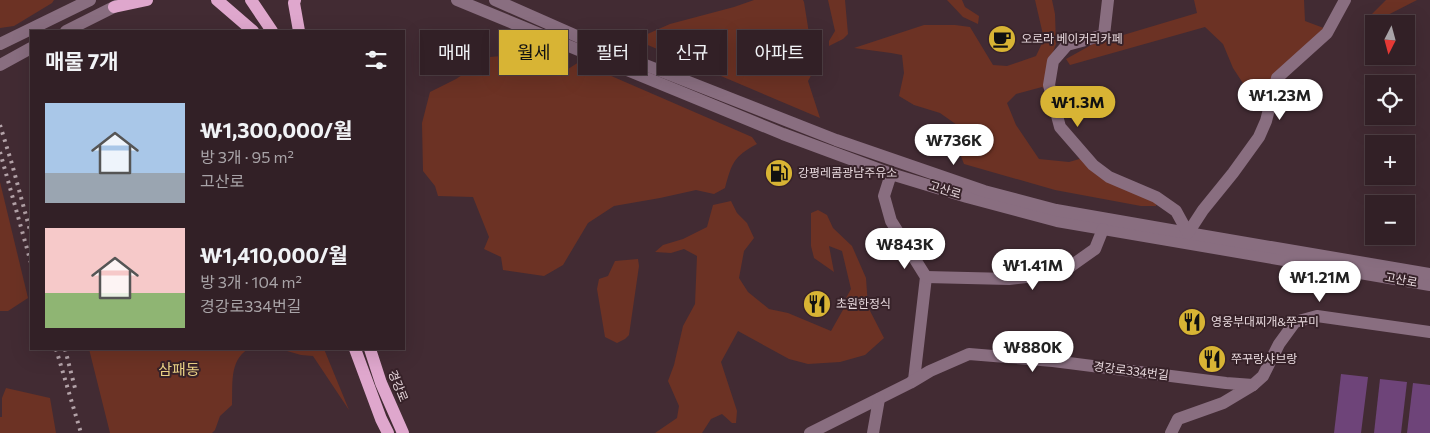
<!DOCTYPE html>
<html lang="ko">
<head>
<meta charset="utf-8">
<style>
	:root { --surface:#322026; --page:#3d2d32; --text:#f1f3f6; --muted:#a8a3a7; --line:#4d3e43; --accent:#d8b434 }
	body { margin:0; font-family:Commissioner,"Noto Sans KR",sans-serif; background:var(--page); color:var(--text); height:100vh; display:flex; flex-direction:column; font-size:19px; white-space:nowrap }
	* { box-sizing:border-box; margin:0 }
	p { font-size:16px; color:var(--muted) }
	.icon { flex:none; width:28px; height:28px; fill:none; stroke:currentColor; stroke-width:2; stroke-linecap:round; stroke-linejoin:round }
	.map { position:relative; flex:1; overflow:hidden }
	.panel { position:absolute; left:30px; top:30px; width:375px; height:320px; display:flex; flex-direction:column; background:var(--surface); border-radius:0px; box-shadow:0 5px 20px #0002,0 0 0 1px var(--line) }
	.panel>* { flex:none }
	.top-card { position:absolute; left:420px; top:30px; width:475px; height:45px; display:flex; gap:10px }
	.needle { width:32px; rotate:186deg }
	.buttons { position:absolute; left:1365px; top:15px; display:grid; gap:10px }
	.buttons a { display:grid; place-items:center; width:50px; height:50px; border-radius:0px; background:var(--surface); box-shadow:0 5px 20px #0002,0 0 0 1px var(--line); font-size:25px }
	.price { position:absolute; translate:-50% -42px; padding:0 11px; border-radius:18px; background:#fff; color:#222; font-size:16px; line-height:32px; filter:drop-shadow(0 1px 2px #0008) }
	.price::after { content:''; position:absolute; left:50%; top:30px; width:15px; height:11px; margin-left:-8px; background:inherit; clip-path:polygon(0 0,100% 0,50% 100%) }
	.price.current { background:var(--accent); color:#111 }
	ul { padding:0; list-style:none }
	li { display:flex; align-items:center; gap:15px; height:125px; padding:0 15px }
	li span { display:grid; place-items:center; flex:none; width:140px; height:100px; border-radius:0px; color:#555 }
	li>.icon { margin-inline-start:auto }
	span .icon { width:60px; height:60px; fill:#fffc; stroke-width:1 }
	li b { font-size:21px }
	h2 { display:flex; justify-content:space-between; align-items:center; height:60px; padding:0 15px; font-size:21px }
	.chip { padding:0 18px; border-radius:0px; background:var(--surface); box-shadow:0 5px 20px #0002,0 0 0 1px var(--line); font-size:18px; line-height:45px }
	.chip.current { background:var(--accent); color:#111 }
	.map>svg:first-child { display:block }
</style>
</head>
<body>
<div class="map">
<svg width="1430" height="433" viewBox="0 0 1430 433">
	<rect width="100%" height="100%" fill="#422b33"/>
	<g fill="#6c3224">
		<polygon points="0,0 54,0 52,3 14,26 0,28"/>
		<polygon points="754,0 803,0 804,2 811,46 817,65 808,81 820,118 643,43 643,36 670,24 734,7"/>
		<polygon points="828,0 845,0 848,34 843,39 829,46 829,41 835,31"/>
		<polygon points="947,0 962,0 965,7 979,16 978,24 963,17"/>
		<polygon points="1035,0 1052,0 1055,14 1056,44 1047,68 1047,91 1042,87 1016,94 1007,103 1016,125 1039,159 1069,162 1083,158 1156,201 1156,206 1141,206 1055,190 964,164 959,151 957,125 940,113 914,105 899,96 904,73 902,55 891,53 854,48 924,25 955,25 970,27 993,65 1007,66 1036,56 1044,39"/>
		<polygon points="1194,0 1304,0 1305,21 1329,30 1269,96 1250,94 1233,68 1223,44 1205,27 1070,65 1066,59 1093,44 1197,13"/>
		<polygon points="1386,0 1417,0 1376,21 1367,22 1369,17"/>
		<path d="M513,55l9,9 46,5 11,-7 173,75 5,7c-24,13 -25,19 -32,44l-11,6 -18,-4 -36,8 -46,8 -26,17 -25,42 -19,11 -41,-6 -2,-13 -17,-8 5,-12 -16,-40 -35,-1 -3,-10 -12,-15 -1,-48 8,-31 26,-13 34,-22z"/>
		<polygon points="0,182 28,298 8,311 0,311"/>
		<polygon points="731,201 737,213 747,223 754,238 744,251 739,278 748,292 769,309 788,313 831,331 844,308 846,298 851,289 842,251 829,246 834,272 814,258 811,246 811,213 818,210 827,215 833,228 852,246 866,278 868,307 884,338 865,355 840,362 808,364 789,359 738,331 721,362 737,411 736,423 732,423 722,414 711,419 702,433 655,433 677,418 679,406 668,381 674,365 683,326 695,304 697,256 684,249 671,253 655,252 663,245 683,239 707,227 713,205"/>
		<polygon points="638,259 639,266 629,335 625,339 617,343 605,337 597,289 599,279 608,276 615,261"/>
		<path d="M89,349h159c-19,12 -15,36 -16,56l-12,11 -5,14 -3,3h-102z"/>
		<polygon points="280,349 324,349 349,410 313,356 301,355"/>
		<polygon points="6,388 50,398 56,433 0,433 0,417 2,417 2,398"/>
	</g>
	<g fill="#6e4479">
		<polygon points="1341,374 1368,377 1361,433 1334,433"/>
		<polygon points="1380,379 1407,382 1401,433 1374,433"/>
		<polygon points="1413,383 1430,385 1430,433 1407,433"/>
	</g>
	<g fill="none" stroke-linecap="round" stroke-linejoin="round">
		<g stroke="#896e80" stroke-width="12">
			<polyline points="457,0 783,134 891,174 967,197 1057,221 1430,285"/>
			<polyline points="495,0 615,53 836,140 984,191 1056,210 1188,233 1430,274"/>
			<polyline points="1108,0 1104,35 1067,45 1053,61 1049,85 1060,127 1093,165 1109,177 1156,197 1176,211 1188,233 1203,210 1233,173 1259,137 1266,121 1277,78 1327,33 1345,0"/>
			<polyline points="66,31 124,2"/>
			<polyline points="0,44 90,0"/>
			<polyline points="0,65 31,48"/>
			<polyline points="891,174 884,196 891,221 926,277 914,380"/>
			<polyline points="926,277 1009,279 1061,273 1095,249 1103,229"/>
			<polyline points="1253,385 1263,376 1279,344 1295,322 1317,316 1430,332"/>
			<polyline points="810,433 910,383 930,371 969,354 1053,361 1226,383 1253,385 1223,403 1178,419 1171,433"/>
			<polyline points="873,433 879,399"/>
		</g>
		<g stroke="#dfa7cd" stroke-width="12">
			<polyline points="217,0 253,31"/>
			<polyline points="251,0 272,31"/>
			<polyline points="295,0 294,3 299,31"/>
			<polyline points="114,7 147,0"/>
			<polyline points="355,349 381,419 388,433"/>
			<polyline points="370,349 381,383 403,433"/>
		</g>
		<g stroke="#b3a2a8" stroke-width="4" stroke-dasharray="2.5 5" stroke-linecap="butt">
			<polyline points="0,125 12,164 31,234"/>
			<polyline points="0,152 31,263"/>
			<polyline points="56,349 81,433"/>
			<polyline points="65,349 76,392"/>
		</g>
	</g>
	<defs>
		<symbol id="cafe-disc" viewBox="-11 -11 22 22"><circle r="9.5" fill="#d8b434" stroke="#372229"/><path d="M-5.5-4.5H6V0H3Q3 3.5 0 3.5H-2.5Q-5.5 3.5-5.5 0ZM3-3.2v2h1.7v-2ZM-6 4.5H4V6H-6Z" fill="#111"/></symbol>
		<symbol id="fuel-disc" viewBox="-11 -11 22 22"><circle r="9.5" fill="#d8b434" stroke="#372229"/><path d="M-5.5-6h7V0h2V4h1.3V-2.5L3-4.5l.8-.8L6-3V5H2.5V1h-1V6h-7ZM-4.2-4.7v3.2H.2V-4.7Z" fill="#111"/></symbol>
		<symbol id="restaurant-disc" viewBox="-11 -11 22 22"><circle r="9.5" fill="#d8b434" stroke="#372229"/><path d="M-5-6h1v4h1v-4h1v4h1v-4h1v5L-1.5 .5V6h-2V.5L-5-1ZM5-6V6H3V1.5H1.5Q1.5-4 5-6Z" fill="#111"/></symbol>
	</defs>
	<g fill-rule="evenodd">
		<use href="#cafe-disc" x="986" y="23" width="32" height="32"/>
		<use href="#fuel-disc" x="763" y="157" width="32" height="32"/>
		<use href="#restaurant-disc" x="801" y="288" width="32" height="32"/>
		<use href="#restaurant-disc" x="1176" y="306" width="32" height="32"/>
		<use href="#restaurant-disc" x="1196" y="343" width="32" height="32"/>
	</g>
	<g text-anchor="middle" stroke-width="4" stroke-linejoin="round" paint-order="stroke">
		<g font-size="12" fill="#e7d8dd" stroke="#372229" text-anchor="start">
			<text x="1021" y="43">오로라 베이커리카페</text>
			<text x="798" y="177">강평레콤광남주유소</text>
			<text x="836" y="308">초원한정식</text>
			<text x="1211" y="326">영웅부대찌개&amp;쭈꾸미</text>
			<text x="1231" y="363">쭈꾸랑샤브랑</text>
		</g>
		<g font-size="12" fill="#e7d8dd" stroke="#372229">
			<text transform="translate(945 190) rotate(17)" y="4">고산로</text>
			<text transform="translate(1401 280) rotate(10)" y="4">고산로</text>
			<text transform="translate(1131 371) rotate(7)" y="4">경강로334번길</text>
			<text transform="translate(398 386) rotate(68)" y="4">경강로</text>
		</g>
		<g font-size="15" fill="#ebd286" stroke="#372229">
			<text x="179" y="375">삼패동</text>
		</g>
	</g>
</svg>
<div class="buttons">
<a><svg class="needle" viewBox="-14 -14 28 28"><path d="M0-13l5 13h-10z" fill="#e53935"/><path d="M0 13l5-13h-10z" fill="#a8a3a7"/></svg></a>
<a><svg class="icon" aria-label="locate" viewBox="0 0 24 24"><circle cx="12" cy="12" r="6"/><path d="M12 2v4M12 18v4M2 12h4M18 12h4"/></svg></a>
<a>+</a>
<a>−</a>
</div>
<b class="price" style="left:1280px;top:121px">₩1.23M</b>
<b class="price current" style="left:1078px;top:128px">₩1.3M</b>
<b class="price" style="left:954px;top:166px">₩736K</b>
<b class="price" style="left:905px;top:270px">₩843K</b>
<b class="price" style="left:1033px;top:291px">₩1.41M</b>
<b class="price" style="left:1320px;top:303px">₩1.21M</b>
<b class="price" style="left:1033px;top:373px">₩880K</b>
<div class="top-card">
<a class="chip">매매</a>
<a class="chip current">월세</a>
<a class="chip">필터</a>
<a class="chip">신규</a>
<a class="chip">아파트</a>
</div>
<section class="panel">
<h2>매물 7개<svg class="icon" aria-label="filters" viewBox="0 0 24 24"><path d="M4 7h16M4 17h16"/><circle cx="9" cy="7" r="2"/><circle cx="15" cy="17" r="2"/></svg></h2>
<ul>
<li><span style="background:linear-gradient(#a9c7e8 70%,#9aa5b1 0)"><svg class="icon" aria-label="home" viewBox="0 0 24 24"><path d="M3 11l9-7 9 7M6 9v11h12V9"/></svg></span><div><b>₩1,300,000/월</b><p>방 3개 · 95 m²</p><p>고산로</p></div></li>
<li><span style="background:linear-gradient(#f6c9c9 65%,#8fb573 0)"><svg class="icon" aria-label="home" viewBox="0 0 24 24"><path d="M3 11l9-7 9 7M6 9v11h12V9"/></svg></span><div><b>₩1,410,000/월</b><p>방 3개 · 104 m²</p><p>경강로334번길</p></div></li>
</ul>
</section>
</div>
</body>
</html>
